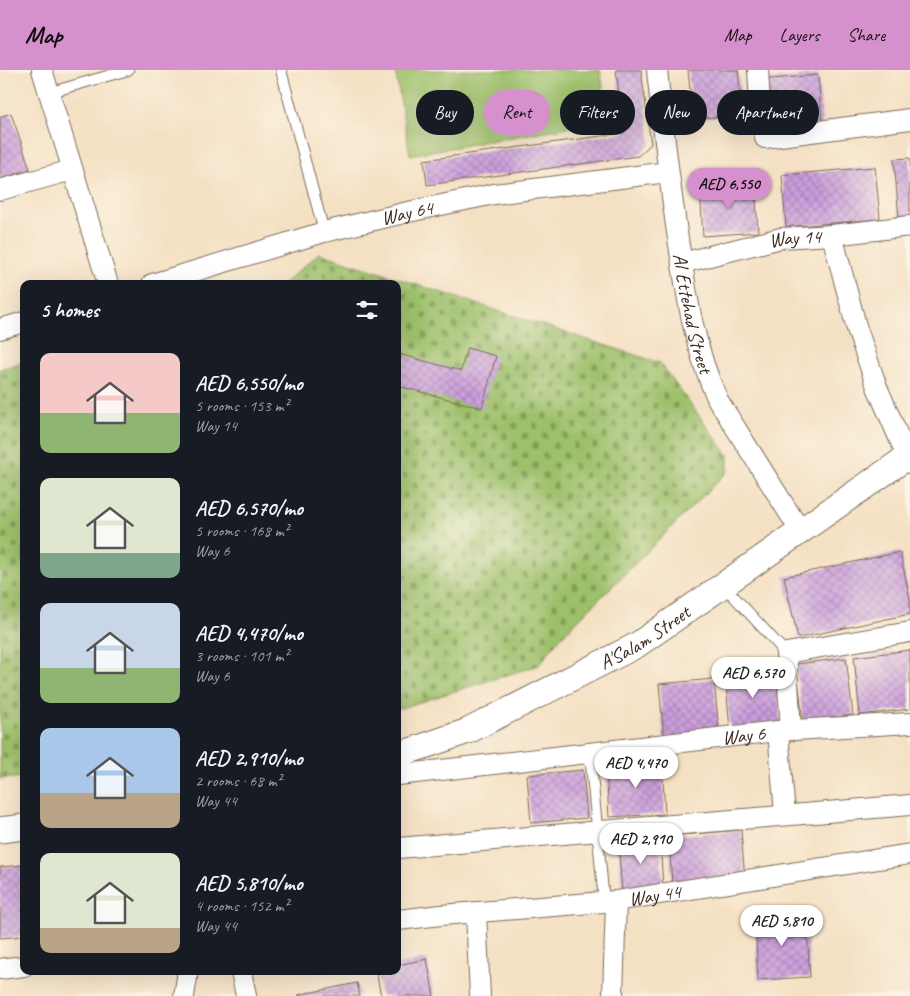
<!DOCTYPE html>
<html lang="en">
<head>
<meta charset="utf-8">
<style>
	:root { --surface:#171b24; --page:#242831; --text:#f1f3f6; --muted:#9ea1a6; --accent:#d690ce }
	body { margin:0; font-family:Caveat,sans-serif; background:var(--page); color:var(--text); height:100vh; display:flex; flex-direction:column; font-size:19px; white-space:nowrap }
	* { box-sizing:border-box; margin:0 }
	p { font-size:16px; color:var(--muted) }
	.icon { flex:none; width:28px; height:28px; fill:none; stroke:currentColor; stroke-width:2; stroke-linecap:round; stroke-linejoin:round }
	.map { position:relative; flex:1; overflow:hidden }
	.drawer { position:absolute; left:20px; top:210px; width:381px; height:695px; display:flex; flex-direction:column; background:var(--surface); border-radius:10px; box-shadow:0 5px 20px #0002 }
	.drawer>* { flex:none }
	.banner { position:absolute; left:416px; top:20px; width:419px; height:45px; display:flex; gap:10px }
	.price { position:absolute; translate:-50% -42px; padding:0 11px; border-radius:18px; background:#fff; color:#222; font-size:16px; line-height:32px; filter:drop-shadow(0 1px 2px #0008) }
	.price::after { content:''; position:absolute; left:50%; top:30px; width:15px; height:11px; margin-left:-8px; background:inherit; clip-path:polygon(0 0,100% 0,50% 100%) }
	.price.on { background:var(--accent); color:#111 }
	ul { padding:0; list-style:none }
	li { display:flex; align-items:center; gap:15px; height:125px; padding:0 20px }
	li span { display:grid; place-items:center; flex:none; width:140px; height:100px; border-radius:10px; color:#555 }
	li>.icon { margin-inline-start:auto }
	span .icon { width:60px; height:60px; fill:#fffc; stroke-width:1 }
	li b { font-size:21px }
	h2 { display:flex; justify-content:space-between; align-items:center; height:60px; padding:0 20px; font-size:21px }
	.tag { padding:0 18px; border-radius:22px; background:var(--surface); box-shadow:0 5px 20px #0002; font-size:18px; line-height:45px }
	.tag.on { background:var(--accent); color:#111 }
	header { display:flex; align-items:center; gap:30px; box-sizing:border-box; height:70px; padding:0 25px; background:var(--accent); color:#111 }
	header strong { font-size:24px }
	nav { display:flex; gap:28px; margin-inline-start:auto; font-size:18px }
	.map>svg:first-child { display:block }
</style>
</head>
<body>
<header>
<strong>Map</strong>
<nav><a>Map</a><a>Layers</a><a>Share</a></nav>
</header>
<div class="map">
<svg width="910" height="926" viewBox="0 0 910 926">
	<defs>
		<pattern id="cemetery-stones" width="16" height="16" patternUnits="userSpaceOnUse" patternTransform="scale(1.25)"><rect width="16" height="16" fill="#9dc06a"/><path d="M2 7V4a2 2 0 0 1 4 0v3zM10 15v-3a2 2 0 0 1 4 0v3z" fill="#819c57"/></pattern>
		<pattern id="building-cross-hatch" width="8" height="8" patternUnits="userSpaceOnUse" patternTransform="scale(1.25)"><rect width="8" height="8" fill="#cb9edd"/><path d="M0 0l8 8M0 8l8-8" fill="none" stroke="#a681b3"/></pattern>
	</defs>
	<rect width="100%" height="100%" fill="#fcf5e5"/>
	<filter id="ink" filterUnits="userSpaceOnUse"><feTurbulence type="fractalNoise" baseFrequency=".02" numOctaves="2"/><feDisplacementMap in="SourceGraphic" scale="10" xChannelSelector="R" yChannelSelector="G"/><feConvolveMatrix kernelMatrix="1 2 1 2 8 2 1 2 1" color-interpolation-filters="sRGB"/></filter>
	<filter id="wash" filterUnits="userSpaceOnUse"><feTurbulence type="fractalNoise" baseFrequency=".0096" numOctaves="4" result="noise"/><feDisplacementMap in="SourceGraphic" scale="20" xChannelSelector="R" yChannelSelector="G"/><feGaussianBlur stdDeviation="1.12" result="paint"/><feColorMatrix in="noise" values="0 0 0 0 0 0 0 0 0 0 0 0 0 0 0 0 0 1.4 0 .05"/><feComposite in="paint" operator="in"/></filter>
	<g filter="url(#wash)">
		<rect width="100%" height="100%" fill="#f4e0c3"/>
		<g fill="url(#cemetery-stones)" stroke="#6c7544">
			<polygon points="319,183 660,293 728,385 728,401 559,569 539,595 398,639 398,214 283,214"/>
			<polygon points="24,292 24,707 0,709 0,299"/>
		</g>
		<polygon fill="#9dc06a" stroke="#6c7544" points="395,0 600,0 609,50 410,85"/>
		<g id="blocks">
			<g fill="url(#building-cross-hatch)">
				<polygon points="616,0 641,0 651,74 638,86 427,115 424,90 624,63"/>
				<polygon points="688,0 738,0 742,45 693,49"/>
				<polygon points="818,5 823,63 764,68 759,10"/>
				<polygon points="11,43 30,99 0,109 0,47"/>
				<polygon points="910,88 910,149 899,150 894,89"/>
				<polygon points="875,97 880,149 786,157 782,105"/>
				<polygon points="755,114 758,162 703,166 700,118"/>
				<polygon points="467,278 496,286 482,338 398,316 398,291 399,284 461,301"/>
				<polygon points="900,482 910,529 910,544 798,568 784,507"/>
				<polygon points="910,580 910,639 860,645 854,587"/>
				<polygon points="846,588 853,645 803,651 796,594"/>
				<polygon points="776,598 781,656 730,660 725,602"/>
				<polygon points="714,609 719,663 664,668 659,614"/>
				<polygon points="662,691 665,744 609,747 606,695"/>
				<polygon points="583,700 587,748 531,753 527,705"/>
				<polygon points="741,760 745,810 672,815 669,766"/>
				<polygon points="660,768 663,819 622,822 618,771"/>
				<polygon points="24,795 24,866 0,868 0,797"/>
				<polygon points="806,844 810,907 758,910 755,847"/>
				<polygon points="427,889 434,926 381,926 376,901 398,901 398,895"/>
				<polygon points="357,913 360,926 299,926 298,925"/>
			</g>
		</g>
	</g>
	<g filter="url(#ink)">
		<use href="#blocks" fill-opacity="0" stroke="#7c6a58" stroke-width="1"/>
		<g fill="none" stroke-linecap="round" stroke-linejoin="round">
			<defs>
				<g id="service">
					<polyline points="281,0 324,162"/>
					<polyline points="48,23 128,0"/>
					<polyline points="724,516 786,583"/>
					<polyline points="590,683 604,832"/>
				</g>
				<g id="minor">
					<polyline points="42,0 108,214"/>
					<path id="s1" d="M657,0c6,58 13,117 22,175 8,53 16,106 39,155l83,132"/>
					<polyline points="758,0 760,34 765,68 910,49"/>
					<polyline points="0,120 72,100"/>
					<polyline points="832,165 857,259 877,317 910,393"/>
					<path id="s2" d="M682,193l99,-25 51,-3 78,-9"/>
					<path id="s3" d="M152,214l172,-52 84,-20 86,-18 174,-22"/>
					<polyline points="0,259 24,252"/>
					<polyline points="791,660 786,583 910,562"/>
					<polyline points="778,661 785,745"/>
					<path id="s4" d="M398,705l380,-44 132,-8"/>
					<polyline points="398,778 910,735"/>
					<polyline points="476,842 480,926"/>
					<path id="s5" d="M398,850l43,-5 175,-14 294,-47"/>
					<polyline points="0,899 24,896"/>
					<polyline points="241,901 246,926"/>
					<polyline points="184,926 188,901"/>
					<polyline points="613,926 616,831"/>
				</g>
				<g id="tertiary">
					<path id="s6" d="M398,685l70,-24 169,-86 273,-190"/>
					<polyline points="0,760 24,757"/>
				</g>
			</defs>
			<use href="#service" stroke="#7c6a58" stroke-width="12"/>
			<use href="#minor" stroke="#7c6a58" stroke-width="22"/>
			<use href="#tertiary" stroke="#7c6a58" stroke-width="27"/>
			<use href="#service" stroke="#fff" stroke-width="10"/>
			<use href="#minor" stroke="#fff" stroke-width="20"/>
			<use href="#tertiary" stroke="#fff" stroke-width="25"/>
		</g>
	</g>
	<g text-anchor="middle" stroke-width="4" stroke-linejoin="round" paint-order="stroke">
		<g font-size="20" fill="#3b2a1e" stroke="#fcf5e5">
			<text dy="7" stroke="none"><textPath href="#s3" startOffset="265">Way 64</textPath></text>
			<text dy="7" stroke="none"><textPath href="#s2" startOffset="116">Way 14</textPath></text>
			<text dy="7" stroke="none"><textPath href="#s1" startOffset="246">Al Ettehad Street</textPath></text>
			<text dy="7" stroke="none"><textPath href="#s6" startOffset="274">A'Salam Street</textPath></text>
			<text dy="7" stroke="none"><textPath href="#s4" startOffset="348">Way 6</textPath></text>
			<text dy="7" stroke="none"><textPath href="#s5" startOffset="258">Way 44</textPath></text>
		</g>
	</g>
</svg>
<b class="price on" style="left:729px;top:140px">AED 6,550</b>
<b class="price" style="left:753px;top:629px">AED 6,570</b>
<b class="price" style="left:636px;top:719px">AED 4,470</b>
<b class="price" style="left:641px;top:795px">AED 2,910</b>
<b class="price" style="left:782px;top:877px">AED 5,810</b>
<div class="banner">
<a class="tag">Buy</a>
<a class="tag on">Rent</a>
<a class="tag">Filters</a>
<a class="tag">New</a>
<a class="tag">Apartment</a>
</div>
<section class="drawer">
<h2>5 homes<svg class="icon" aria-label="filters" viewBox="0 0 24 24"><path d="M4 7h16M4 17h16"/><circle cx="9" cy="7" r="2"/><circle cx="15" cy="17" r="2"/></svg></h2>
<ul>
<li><span style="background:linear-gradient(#f6c9c9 60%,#8fb573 0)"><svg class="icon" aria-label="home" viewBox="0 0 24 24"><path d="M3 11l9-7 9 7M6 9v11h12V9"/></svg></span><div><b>AED 6,550/mo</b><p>5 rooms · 153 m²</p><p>Way 14</p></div></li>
<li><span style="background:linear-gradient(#dfe7d0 75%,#7fa58c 0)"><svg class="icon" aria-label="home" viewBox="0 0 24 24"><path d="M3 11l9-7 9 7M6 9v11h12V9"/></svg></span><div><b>AED 6,570/mo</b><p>5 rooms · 168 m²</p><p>Way 6</p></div></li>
<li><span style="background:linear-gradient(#c9d6e8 65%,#8fb573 0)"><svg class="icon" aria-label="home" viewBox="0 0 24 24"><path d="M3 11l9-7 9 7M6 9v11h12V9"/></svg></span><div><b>AED 4,470/mo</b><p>3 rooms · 101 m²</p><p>Way 6</p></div></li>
<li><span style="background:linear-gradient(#a9c7e8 65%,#b9a48a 0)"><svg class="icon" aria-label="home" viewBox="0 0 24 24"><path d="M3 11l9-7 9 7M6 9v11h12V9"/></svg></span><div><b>AED 2,910/mo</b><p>2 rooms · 68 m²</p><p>Way 44</p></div></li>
<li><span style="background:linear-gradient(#dfe7d0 75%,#b9a48a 0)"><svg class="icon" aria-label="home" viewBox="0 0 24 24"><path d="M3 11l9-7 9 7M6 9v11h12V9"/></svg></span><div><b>AED 5,810/mo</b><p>4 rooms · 152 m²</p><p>Way 44</p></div></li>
</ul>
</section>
</div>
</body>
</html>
